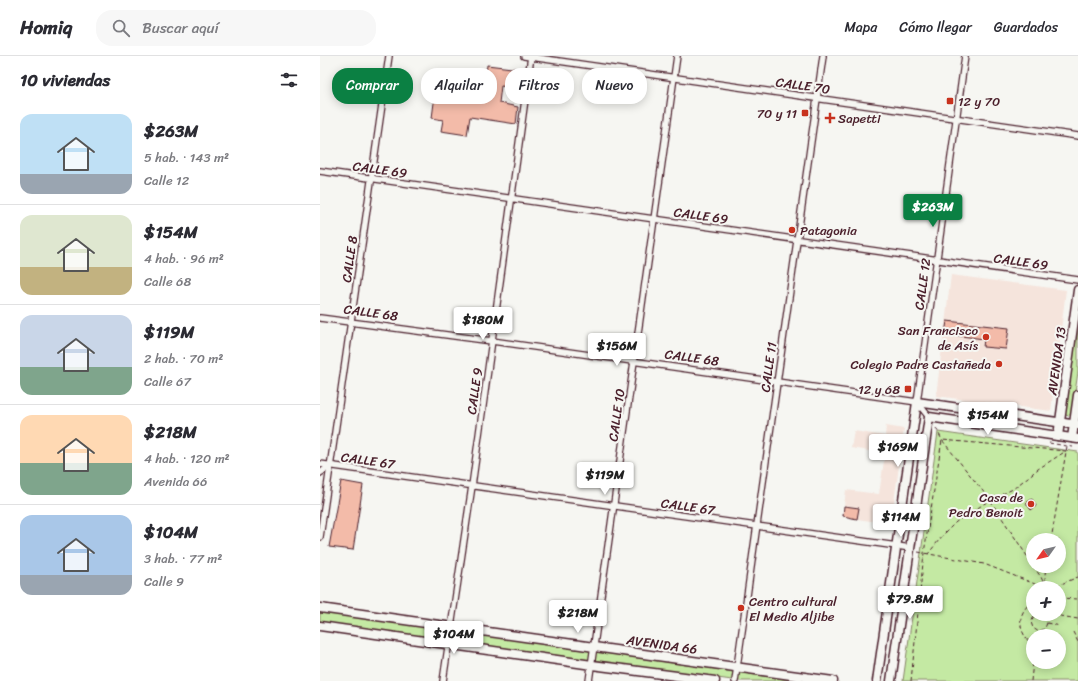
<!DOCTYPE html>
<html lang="es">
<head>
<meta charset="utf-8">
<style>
	:root { --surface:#fff; --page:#f7f7f7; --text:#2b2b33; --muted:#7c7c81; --line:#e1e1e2; --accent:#0b8043 }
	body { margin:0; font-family:Sriracha,sans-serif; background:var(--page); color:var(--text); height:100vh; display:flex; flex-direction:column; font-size:15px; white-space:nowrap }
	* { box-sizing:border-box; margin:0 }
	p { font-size:13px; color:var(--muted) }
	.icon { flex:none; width:22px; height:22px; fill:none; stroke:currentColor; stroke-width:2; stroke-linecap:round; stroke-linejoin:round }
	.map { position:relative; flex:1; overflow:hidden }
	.details { display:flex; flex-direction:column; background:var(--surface); width:320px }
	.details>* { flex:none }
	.guide { position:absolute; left:12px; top:12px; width:380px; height:36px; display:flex; gap:8px }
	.needle { width:26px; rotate:236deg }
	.controls { position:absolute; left:706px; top:477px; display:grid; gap:8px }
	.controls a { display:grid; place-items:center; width:40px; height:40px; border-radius:50%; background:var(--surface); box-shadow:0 2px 10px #0003; font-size:20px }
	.price { position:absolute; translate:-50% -34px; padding:0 9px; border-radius:4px; background:#fff; color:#222; font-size:13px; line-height:26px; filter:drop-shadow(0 1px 2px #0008) }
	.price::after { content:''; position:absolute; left:50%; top:24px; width:12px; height:9px; margin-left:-6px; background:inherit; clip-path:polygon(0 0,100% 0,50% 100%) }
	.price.on { background:var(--accent); color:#fff }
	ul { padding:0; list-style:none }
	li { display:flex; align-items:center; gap:12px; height:100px; padding:0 20px }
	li+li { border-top:1px solid var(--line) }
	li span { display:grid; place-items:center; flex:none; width:112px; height:80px; border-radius:12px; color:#555 }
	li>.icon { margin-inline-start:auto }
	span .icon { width:48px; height:48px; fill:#fffc; stroke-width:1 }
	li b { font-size:17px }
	h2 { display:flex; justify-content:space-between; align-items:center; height:48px; padding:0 20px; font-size:17px }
	.chip { padding:0 14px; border-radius:16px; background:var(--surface); box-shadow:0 2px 10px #0003; font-size:14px; line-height:36px }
	.chip.on { background:var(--accent); color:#fff }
	header { display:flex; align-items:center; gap:24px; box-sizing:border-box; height:56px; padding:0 20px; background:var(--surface); border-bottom:1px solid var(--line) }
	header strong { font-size:19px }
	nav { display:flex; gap:22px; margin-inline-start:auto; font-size:14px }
	.search { width:280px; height:36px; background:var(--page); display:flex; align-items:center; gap:10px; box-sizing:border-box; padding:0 14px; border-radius:16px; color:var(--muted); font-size:15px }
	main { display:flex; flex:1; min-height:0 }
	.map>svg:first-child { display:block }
</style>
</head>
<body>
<header>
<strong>Homiq</strong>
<div class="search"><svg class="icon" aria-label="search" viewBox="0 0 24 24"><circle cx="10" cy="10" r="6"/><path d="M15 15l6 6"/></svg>Buscar aquí</div>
<nav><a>Mapa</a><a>Cómo llegar</a><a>Guardados</a></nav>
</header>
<main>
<section class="details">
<h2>10 viviendas<svg class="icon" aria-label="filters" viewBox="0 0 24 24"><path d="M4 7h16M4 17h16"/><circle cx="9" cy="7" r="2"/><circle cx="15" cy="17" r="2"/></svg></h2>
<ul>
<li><span style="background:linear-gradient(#bfe0f5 75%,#9aa5b1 0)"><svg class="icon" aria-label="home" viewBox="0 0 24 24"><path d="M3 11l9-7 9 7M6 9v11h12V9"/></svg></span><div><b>$263M</b><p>5 hab. · 143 m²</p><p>Calle 12</p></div></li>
<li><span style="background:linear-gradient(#dfe7d0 65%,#c2b280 0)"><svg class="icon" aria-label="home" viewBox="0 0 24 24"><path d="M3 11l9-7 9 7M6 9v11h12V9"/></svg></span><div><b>$154M</b><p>4 hab. · 96 m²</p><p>Calle 68</p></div></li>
<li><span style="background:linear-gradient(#c9d6e8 65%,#7fa58c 0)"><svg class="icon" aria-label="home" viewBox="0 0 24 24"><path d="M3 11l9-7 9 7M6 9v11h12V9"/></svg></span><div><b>$119M</b><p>2 hab. · 70 m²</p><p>Calle 67</p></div></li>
<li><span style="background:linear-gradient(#ffd9b3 60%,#7fa58c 0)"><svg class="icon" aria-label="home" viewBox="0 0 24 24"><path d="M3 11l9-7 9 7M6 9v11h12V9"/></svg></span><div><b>$218M</b><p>4 hab. · 120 m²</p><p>Avenida 66</p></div></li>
<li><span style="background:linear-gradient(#a9c7e8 75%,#9aa5b1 0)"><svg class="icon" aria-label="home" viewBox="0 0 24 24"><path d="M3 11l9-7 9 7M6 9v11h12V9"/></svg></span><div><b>$104M</b><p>3 hab. · 77 m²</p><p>Calle 9</p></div></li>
</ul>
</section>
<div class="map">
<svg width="758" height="625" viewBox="0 0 758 625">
	<rect width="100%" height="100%" fill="#f6f6f2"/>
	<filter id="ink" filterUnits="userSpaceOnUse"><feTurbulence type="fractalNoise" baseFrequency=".025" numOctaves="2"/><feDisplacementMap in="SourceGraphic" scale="8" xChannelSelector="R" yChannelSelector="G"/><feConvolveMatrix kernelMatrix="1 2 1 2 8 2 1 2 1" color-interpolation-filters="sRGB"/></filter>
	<g filter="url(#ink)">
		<g fill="#f5e4dc">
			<polygon points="631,219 746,234 731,355 616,340"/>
			<polygon points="566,370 584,373 571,468 537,463 539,452 524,450 526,434 559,438 565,398 531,392 534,375 565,380"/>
		</g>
		<g fill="#c4e9a3" stroke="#878467" fill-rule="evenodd">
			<polygon points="758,269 758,316 752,356 749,360 745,359"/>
			<path d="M618,376l140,20v229h-175zM713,484h26v26h-26zM713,532h26v26h-26zM713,580h26v26h-26z"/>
			<polygon points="0,556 478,625 419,625 0,566"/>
		</g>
		<g fill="#f3bba9" stroke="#4a1f2b">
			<polygon points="167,9 200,13 202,16 200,33 181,30 179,47 198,51 196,68 150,61 147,79 121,75 123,64 112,62 115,39 163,45"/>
			<polygon points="627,265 689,272 686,293 663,291 664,283 625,278"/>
			<polygon points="21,425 43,429 33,494 9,491"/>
			<polygon points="712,443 716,450 711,454 706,447"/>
			<polygon points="524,450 539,452 537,463 523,460"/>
		</g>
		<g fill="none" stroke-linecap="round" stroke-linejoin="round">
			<defs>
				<g id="minor">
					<polyline points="204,0 758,80"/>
					<polyline points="0,115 758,224"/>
					<polyline points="0,262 172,285 597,346 609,361"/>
					<polyline points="597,346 645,0"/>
					<polyline points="0,408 591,492"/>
					<polyline points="0,417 10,410"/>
					<polyline points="0,481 69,0"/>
					<polyline points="123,625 152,430 211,0"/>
					<polyline points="269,625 357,0"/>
					<polyline points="415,625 503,0"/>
				</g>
				<g id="secondary">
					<polyline points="738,380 758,234"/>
					<polyline points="752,382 758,339"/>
					<polyline points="0,552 513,625"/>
					<polyline points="0,570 272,609 395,625"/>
					<polyline points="557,625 597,346 758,369"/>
					<polyline points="571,625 609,361 758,383"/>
				</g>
			</defs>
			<use href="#minor" stroke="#4a1f2b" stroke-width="8"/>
			<use href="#secondary" stroke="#4a1f2b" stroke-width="11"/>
			<g stroke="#4a1f2b" stroke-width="1" stroke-dasharray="4 3" stroke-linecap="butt">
				<polyline points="616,372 622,384 670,444 713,509"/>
				<polyline points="729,387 753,391"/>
				<polyline points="731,484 747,390"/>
				<polyline points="598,496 664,508 715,528"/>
				<polyline points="713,510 721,521 725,530 734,531 758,521"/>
				<polyline points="724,532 725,530 725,519 726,510"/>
				<polyline points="739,542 758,543"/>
				<path d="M713,545c-18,13 -15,31 0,45"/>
				<polyline points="740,560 758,563"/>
				<polyline points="727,567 725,572 719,576 713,572 711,566 714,561 719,559 724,561 727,567 740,570"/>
				<polyline points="753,576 758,586"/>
				<polyline points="591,625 604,497 622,384 746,395 718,413 693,433 670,444 636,466 623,479 608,498"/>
				<polyline points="711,625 713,606"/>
			</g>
			<use href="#minor" stroke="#f6f6f2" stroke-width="5.5"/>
			<use href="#secondary" stroke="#f6f6f2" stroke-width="8"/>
		</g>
	</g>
	<g fill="#c8321e" stroke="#f6f6f2" stroke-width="1.5">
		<rect x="626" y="41" width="8" height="8" rx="2"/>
		<rect x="481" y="53" width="8" height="8" rx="2"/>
		<path d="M508 56h4v4h4v4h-4v4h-4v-4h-4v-4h4z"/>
		<circle cx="472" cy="174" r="4"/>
		<circle cx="666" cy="281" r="4"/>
		<circle cx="679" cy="308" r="4"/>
		<rect x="584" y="329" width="8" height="8" rx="2"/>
		<circle cx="711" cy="448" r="4"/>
		<circle cx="421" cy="552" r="4"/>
	</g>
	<g text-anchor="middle" stroke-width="4" stroke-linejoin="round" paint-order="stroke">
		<g font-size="13" fill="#4a1f2b" stroke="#f6f6f2">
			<text transform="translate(483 29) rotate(8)" y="5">CALLE 70</text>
			<text transform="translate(60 113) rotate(8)" y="5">CALLE 69</text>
			<text transform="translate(381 159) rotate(8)" y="5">CALLE 69</text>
			<text transform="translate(29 203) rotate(-82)" y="5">CALLE 8</text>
			<text transform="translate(701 205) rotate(8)" y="5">CALLE 69</text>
			<text transform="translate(602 228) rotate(-82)" y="5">CALLE 12</text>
			<text transform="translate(51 256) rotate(8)" y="5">CALLE 68</text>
			<text transform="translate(372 301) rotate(8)" y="5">CALLE 68</text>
			<text transform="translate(736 305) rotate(-82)" y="5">AVENIDA 13</text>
			<text transform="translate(448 311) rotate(-82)" y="5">CALLE 11</text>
			<text transform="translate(154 335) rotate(-82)" y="5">CALLE 9</text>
			<text transform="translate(296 359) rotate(-82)" y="5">CALLE 10</text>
			<text transform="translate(48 404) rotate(8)" y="5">CALLE 67</text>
			<text transform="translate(368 450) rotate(8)" y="5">CALLE 67</text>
			<text transform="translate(342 588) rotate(8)" y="5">AVENIDA 66</text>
		</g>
		<g font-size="13" fill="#4a1f2b" stroke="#f6f6f2" text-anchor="end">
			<text x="638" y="50" text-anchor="start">12 y 70</text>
			<text x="477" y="62">70 y 11</text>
			<text x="518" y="67" text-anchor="start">Sapetti</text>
			<text x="480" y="179" text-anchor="start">Patagonia</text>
			<text x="658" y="279">San Francisco<tspan x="658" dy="15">de Asís</tspan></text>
			<text x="671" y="313">Colegio Padre Castañeda</text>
			<text x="580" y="338">12 y 68</text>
			<text x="703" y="446">Casa de<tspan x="703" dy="15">Pedro Benoit</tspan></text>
			<text x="429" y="550" text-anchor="start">Centro cultural<tspan x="429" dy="15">El Medio Aljibe</tspan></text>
		</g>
	</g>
</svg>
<div class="controls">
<a><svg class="needle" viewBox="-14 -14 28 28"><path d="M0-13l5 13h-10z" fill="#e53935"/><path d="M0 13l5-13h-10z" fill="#7c7c81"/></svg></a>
<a>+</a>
<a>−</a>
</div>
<b class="price on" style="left:613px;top:172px">$263M</b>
<b class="price" style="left:163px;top:285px">$180M</b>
<b class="price" style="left:297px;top:311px">$156M</b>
<b class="price" style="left:668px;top:380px">$154M</b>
<b class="price" style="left:578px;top:412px">$169M</b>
<b class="price" style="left:285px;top:440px">$119M</b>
<b class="price" style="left:581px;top:482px">$114M</b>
<b class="price" style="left:590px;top:564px">$79.8M</b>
<b class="price" style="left:258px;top:578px">$218M</b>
<b class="price" style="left:134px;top:599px">$104M</b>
<div class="guide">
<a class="chip on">Comprar</a>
<a class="chip">Alquilar</a>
<a class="chip">Filtros</a>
<a class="chip">Nuevo</a>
</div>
</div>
</main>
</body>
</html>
